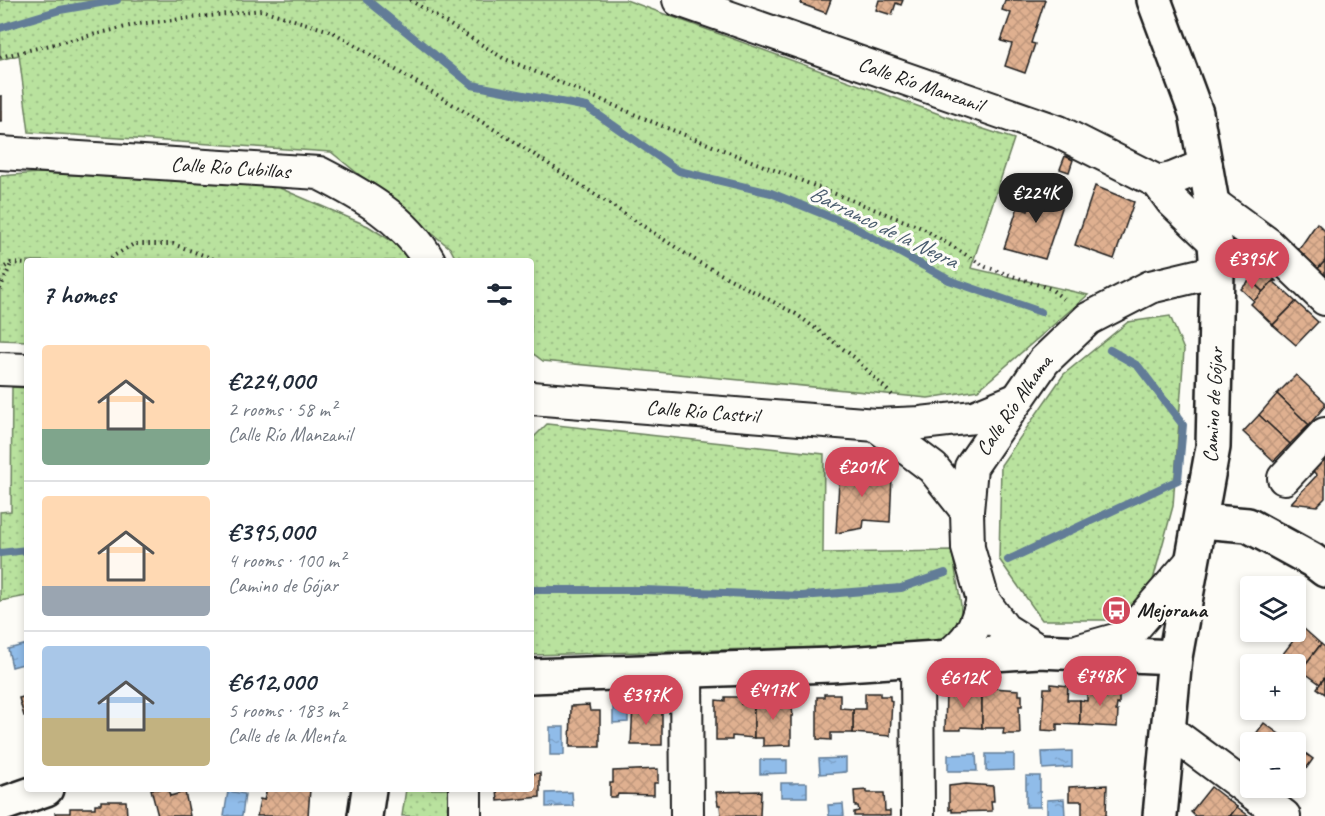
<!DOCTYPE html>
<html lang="en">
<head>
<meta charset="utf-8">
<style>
	:root { --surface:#fff; --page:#f6f6f7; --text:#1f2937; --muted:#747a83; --line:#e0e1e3; --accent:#d1495b }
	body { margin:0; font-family:Caveat,sans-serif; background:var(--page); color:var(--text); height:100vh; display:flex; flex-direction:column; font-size:22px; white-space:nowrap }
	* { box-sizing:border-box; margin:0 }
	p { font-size:20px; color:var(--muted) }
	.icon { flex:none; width:33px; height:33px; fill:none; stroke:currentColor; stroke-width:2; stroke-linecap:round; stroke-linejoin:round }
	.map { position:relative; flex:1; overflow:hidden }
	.details { position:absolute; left:24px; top:258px; width:510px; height:534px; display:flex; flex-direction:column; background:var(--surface); border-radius:6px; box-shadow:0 3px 9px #0003 }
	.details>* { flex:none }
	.fabs { position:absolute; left:1240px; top:576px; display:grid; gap:12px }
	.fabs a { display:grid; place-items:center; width:66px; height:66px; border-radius:6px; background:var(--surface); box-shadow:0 3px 9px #0003; font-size:30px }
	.price { position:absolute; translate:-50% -51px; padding:0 14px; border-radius:21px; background:var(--accent); color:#fff; font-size:20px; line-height:39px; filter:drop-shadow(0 2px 3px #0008) }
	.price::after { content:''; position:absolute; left:50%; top:36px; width:18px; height:14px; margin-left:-9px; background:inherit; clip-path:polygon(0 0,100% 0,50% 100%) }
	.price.selected { background:#222; color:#fff }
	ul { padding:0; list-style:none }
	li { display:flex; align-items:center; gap:18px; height:150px; padding:0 18px }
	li+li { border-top:2px solid var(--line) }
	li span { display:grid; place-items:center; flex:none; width:168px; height:120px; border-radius:6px; color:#555 }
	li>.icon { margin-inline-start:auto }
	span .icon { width:72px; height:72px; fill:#fffc; stroke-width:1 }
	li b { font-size:26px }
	h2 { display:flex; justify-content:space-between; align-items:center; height:72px; padding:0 18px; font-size:26px }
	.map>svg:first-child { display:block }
</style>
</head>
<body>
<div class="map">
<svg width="1325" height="816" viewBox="0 0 1325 816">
	<defs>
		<pattern id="green-dots" width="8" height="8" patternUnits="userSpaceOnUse" patternTransform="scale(1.5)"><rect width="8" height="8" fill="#b9e29e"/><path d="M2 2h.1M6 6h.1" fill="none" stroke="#9ec188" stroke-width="1.8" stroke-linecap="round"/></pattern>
		<pattern id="water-ripples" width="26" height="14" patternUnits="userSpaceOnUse" patternTransform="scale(1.5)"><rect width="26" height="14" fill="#90bce9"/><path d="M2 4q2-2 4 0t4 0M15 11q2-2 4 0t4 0" fill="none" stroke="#7ca1c7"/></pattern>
		<pattern id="building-cross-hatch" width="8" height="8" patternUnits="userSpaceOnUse" patternTransform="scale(1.5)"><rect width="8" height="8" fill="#dfb090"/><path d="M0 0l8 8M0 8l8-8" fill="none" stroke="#bf977c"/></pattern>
	</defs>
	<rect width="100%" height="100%" fill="#fdfcf7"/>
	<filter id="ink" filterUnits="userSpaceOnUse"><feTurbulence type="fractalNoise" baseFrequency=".0167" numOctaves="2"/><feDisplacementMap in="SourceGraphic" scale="12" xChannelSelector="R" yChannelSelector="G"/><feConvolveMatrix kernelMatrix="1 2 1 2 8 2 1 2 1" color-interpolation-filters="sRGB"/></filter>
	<g filter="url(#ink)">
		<g fill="url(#green-dots)" stroke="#6a7f5d" stroke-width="1.5">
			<polygon points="0,0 626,0 953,119 1014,139 971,268 1088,295 978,390 928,398 543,361 531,352 531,261 457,261 450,248 331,152 29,132 19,55 0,60"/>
			<polygon points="39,173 275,186 368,226 412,254 414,261 27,261 27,341 0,340 0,176"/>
			<polygon points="1170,316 1184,350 1173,506 1150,591 1121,620 1042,620 999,559 1001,465 1064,374 1128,322"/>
			<polygon points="12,387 27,388 27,596 0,601 0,512 11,511"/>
			<polygon points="547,424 824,454 823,553 952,551 961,605 960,625 945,644 531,655 531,440"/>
			<polygon points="406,789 451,789 452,816 402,816"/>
		</g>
		<g fill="url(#water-ripples)" stroke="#627c97" stroke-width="1.5">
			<polygon points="27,644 27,663 12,667 8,649"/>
			<polygon points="628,694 628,722 613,723 613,695"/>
			<rect x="550" y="727" width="14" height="28"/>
			<polygon points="1072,751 1072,767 1043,769 1042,752"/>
			<polygon points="976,754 977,771 948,771 948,755"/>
			<polygon points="986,754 1014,754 1014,770 986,771"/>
			<polygon points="846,758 846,772 820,774 819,759"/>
			<polygon points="760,760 787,760 787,773 760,774"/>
			<rect x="1026" y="776" width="14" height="31"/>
			<rect x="781" y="783" width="26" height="14"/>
			<polygon points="228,791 245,794 242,816 224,816"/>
			<polygon points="572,792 573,806 546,807 546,793"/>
			<polygon points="1064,799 1065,816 1047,816 1047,800"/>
			<polygon points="843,804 844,816 829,816 828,805"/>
		</g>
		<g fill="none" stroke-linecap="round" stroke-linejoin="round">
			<g stroke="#627c97" stroke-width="8">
				<polyline points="367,0 472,85 587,107 679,171 771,193 850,225 949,280 1041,312"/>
				<polyline points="0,28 60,10 117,0"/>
				<polyline points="0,553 27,550"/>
				<polyline points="1008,560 1178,480 1183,425 1138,366 1110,350"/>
				<polyline points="531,590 643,590 802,596 901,588 945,573"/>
			</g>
		</g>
		<g fill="url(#building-cross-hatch)" stroke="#1c1c1c" stroke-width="1.5">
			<polygon points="802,0 831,0 826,13 801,4"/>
			<polygon points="879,0 903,0 901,5 896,3 892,15 876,10"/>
			<polygon points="1005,0 1045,0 1031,43 1035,44 1025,73 1005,66 1012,44 1001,41 1011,13 1002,10"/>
			<rect x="0" y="96" width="2" height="25"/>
			<polygon points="1065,156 1073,160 1069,172 1060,169"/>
			<polygon points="1037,186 1066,196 1045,259 1004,248 1018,207 1028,211"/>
			<polygon points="1095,186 1134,202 1114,259 1075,245"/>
			<polygon points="1317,223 1325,231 1325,261 1316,271 1297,252"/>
			<polygon points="1253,259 1276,281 1273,281 1263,292 1241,271"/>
			<polygon points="1325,261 1325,279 1316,271"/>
			<polygon points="1250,280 1263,292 1254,301 1241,289"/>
			<polygon points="1273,281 1296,302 1273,325 1251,304"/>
			<polygon points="1296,302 1318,322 1296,345 1273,325"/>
			<polygon points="1296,375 1325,402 1325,406 1309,425 1277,394"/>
			<polygon points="1277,394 1309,425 1290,444 1259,415"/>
			<polygon points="1259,415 1290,444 1274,461 1243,432"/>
			<polygon points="1325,452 1325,498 1317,506 1291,503 1317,475 1309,468"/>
			<polygon points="840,465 864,467 864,470 882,471 882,474 892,476 890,522 864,520 863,528 836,533"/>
			<polygon points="1303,628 1321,644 1301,670 1282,655"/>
			<polygon points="1321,644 1325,647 1325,677 1320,684 1301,670"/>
			<polygon points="1325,677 1325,694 1317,688"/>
			<polygon points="1051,684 1068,686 1067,700 1080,700 1080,725 1057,724 1057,731 1042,730 1044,688 1051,688"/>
			<polygon points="1091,685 1117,688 1117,692 1119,693 1119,705 1117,704 1116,711 1118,711 1117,727 1080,725 1080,700 1087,701 1087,687 1091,687"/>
			<polygon points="954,687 982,690 982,728 961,727 961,730 945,730 946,691 954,691"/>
			<polygon points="993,688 1019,690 1019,695 1022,695 1022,706 1019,706 1020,734 1003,734 1004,728 982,728 982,690 993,690"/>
			<polygon points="865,693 880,693 880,696 890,696 890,700 892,701 890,736 853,733 853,709 865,709"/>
			<polygon points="824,694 840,694 840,708 853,709 853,733 831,733 831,740 817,739 817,697 824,697"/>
			<polygon points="27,696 27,715 24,716 19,698"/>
			<polygon points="725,697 742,697 741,704 754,704 754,738 732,736 732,740 716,740 716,700 725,701"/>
			<polygon points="765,697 781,697 781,700 791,700 793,716 791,716 791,745 763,746 763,738 754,738 754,699 765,699"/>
			<polygon points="633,704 652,704 652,709 662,711 662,745 631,745"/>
			<polygon points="589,705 590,711 600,711 600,747 570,747 571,706"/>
			<polygon points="1264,723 1289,741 1288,742 1251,742 1251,757 1243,751"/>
			<polygon points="1296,746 1313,759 1296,783"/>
			<polygon points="658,769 658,783 654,783 654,795 618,794 617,797 610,797 610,783 613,783 613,771"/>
			<polygon points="540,773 540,797 498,801 497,790 495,789 531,789 531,774"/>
			<polygon points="966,784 993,786 994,801 991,801 992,811 952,812 952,809 949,810 949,786"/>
			<polygon points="1107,785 1106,816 1082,816 1082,801 1069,801 1069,787"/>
			<polygon points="1211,787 1237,807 1230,816 1195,816 1191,812"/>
			<polygon points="151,789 168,789 170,796 185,792 190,816 158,816"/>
			<polygon points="267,789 310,789 308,816 257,816 260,799 264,800"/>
			<polygon points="867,790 867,793 884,793 885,811 890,811 890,816 854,816 854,812 859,811 858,806 855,806 854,791"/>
			<polygon points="761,791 760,816 721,816 720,805 718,805 716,792"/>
			<polygon points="101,801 126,801 127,816 56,816 55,813 70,813 70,808 95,808 95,804 101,804"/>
			<polygon points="1237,807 1249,816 1230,816"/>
		</g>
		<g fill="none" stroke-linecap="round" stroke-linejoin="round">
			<defs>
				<g id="street">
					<path id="s1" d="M679,0l380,132 99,50 14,19 44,42"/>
					<path id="s2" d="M0,153l319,20c41,21 86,45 110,88"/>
					<polyline points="1158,182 1172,179 1206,165"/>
					<polyline points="1212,203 1268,244 1325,299"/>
					<polyline points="0,369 27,370"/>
					<path id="s3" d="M531,398l345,27 57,43 34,43"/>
					<polyline points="876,425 921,423 974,417 1018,399"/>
					<polyline points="1284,478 1325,434"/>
					<polyline points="1080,650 1126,637 1191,562"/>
					<path id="s4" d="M1039,651l-35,-22 -21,-29 -15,-52 -1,-37 4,-44 73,-106 44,-42 62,-32 67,-16"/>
					<path d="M947,657c24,-19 28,-28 36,-57"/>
					<polyline points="917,659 918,816"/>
					<polyline points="686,670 687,816"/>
					<polyline points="1168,730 1284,816"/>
					<polyline points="465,789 465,816"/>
				</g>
				<g id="secondary">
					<polyline points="1154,0 1196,113 1212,203 1217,271 1213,447 1175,657 1160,816"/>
					<polyline points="1201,521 1248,525 1312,560 1325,570"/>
					<polyline points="531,676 831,665 1039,651 1175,657"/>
					<polyline points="0,805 46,789"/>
					<polyline points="365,816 369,789"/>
				</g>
			</defs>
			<use href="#street" stroke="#1c1c1c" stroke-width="36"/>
			<use href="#secondary" stroke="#1c1c1c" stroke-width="38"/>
			<g stroke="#1c1c1c" stroke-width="4" stroke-dasharray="1.5 4.5" stroke-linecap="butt">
				<polyline points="410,0 503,58 662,126 922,228 986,267 1051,289 1067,302"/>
				<polyline points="0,57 138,24 262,10 333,32 515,142 698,262 796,314 854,357 892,395"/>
				<polyline points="105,261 134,244 173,244 219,261"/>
				<polyline points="0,270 11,263 27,264"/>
				<polyline points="0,289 11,264"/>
			</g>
			<use href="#street" stroke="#fdfcf7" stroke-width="32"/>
			<use href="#secondary" stroke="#fdfcf7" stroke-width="33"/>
		</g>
	</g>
	<defs>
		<symbol id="bus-disc" viewBox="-11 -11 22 22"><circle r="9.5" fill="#d1495b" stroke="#fdfcf7"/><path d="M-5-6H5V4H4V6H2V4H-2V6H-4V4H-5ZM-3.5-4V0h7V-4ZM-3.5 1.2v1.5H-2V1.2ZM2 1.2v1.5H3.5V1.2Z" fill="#fff"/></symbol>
	</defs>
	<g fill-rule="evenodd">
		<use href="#bus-disc" x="1100" y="594" width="33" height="33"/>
	</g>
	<g text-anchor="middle" stroke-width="6" stroke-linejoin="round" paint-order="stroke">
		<g font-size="21" fill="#1c1c1c" stroke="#fdfcf7">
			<text dy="7" stroke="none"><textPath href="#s1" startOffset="256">Calle Río Manzanil</textPath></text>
			<text dy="7" stroke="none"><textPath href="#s2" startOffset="231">Calle Río Cubillas</textPath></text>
			<text transform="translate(1213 405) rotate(-87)" y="7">Camino de Gójar</text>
			<text dy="7" stroke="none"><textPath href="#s4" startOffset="288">Calle Río Alhama</textPath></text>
			<text dy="7" stroke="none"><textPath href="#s3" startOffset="172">Calle Río Castril</textPath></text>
		</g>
		<g font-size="21" font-weight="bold" fill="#1c1c1c" stroke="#fdfcf7" text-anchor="start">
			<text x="1137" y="617">Mejorana</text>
		</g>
		<g font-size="22" font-style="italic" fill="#4a5c6e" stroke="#fdfcf7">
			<text transform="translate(884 226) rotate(26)" y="8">Barranco de la Negra</text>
		</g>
	</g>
</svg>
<div class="fabs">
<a><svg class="icon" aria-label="layers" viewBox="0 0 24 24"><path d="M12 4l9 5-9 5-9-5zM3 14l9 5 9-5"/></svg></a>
<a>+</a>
<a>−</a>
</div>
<b class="price selected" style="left:1036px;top:224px">€224K</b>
<b class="price" style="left:1252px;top:290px">€395K</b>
<b class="price" style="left:862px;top:498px">€201K</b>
<b class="price" style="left:1100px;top:707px">€748K</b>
<b class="price" style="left:964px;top:709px">€612K</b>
<b class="price" style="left:773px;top:721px">€417K</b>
<b class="price" style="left:646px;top:726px">€397K</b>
<section class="details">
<h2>7 homes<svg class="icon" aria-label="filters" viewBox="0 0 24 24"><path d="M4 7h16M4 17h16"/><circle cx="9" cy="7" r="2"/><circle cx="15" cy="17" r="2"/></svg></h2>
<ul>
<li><span style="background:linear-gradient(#ffd9b3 70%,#7fa58c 0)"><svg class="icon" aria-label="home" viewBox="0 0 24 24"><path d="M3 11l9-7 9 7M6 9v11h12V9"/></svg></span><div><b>€224,000</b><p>2 rooms · 58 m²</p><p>Calle Río Manzanil</p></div></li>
<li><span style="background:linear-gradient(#ffd9b3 75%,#9aa5b1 0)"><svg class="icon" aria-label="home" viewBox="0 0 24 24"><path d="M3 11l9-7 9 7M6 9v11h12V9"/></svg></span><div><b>€395,000</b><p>4 rooms · 100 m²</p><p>Camino de Gójar</p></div></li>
<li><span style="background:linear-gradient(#a9c7e8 60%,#c2b280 0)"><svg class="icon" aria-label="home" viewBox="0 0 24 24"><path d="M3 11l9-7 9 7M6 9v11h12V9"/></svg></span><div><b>€612,000</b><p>5 rooms · 183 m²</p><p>Calle de la Menta</p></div></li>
</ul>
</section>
</div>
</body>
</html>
